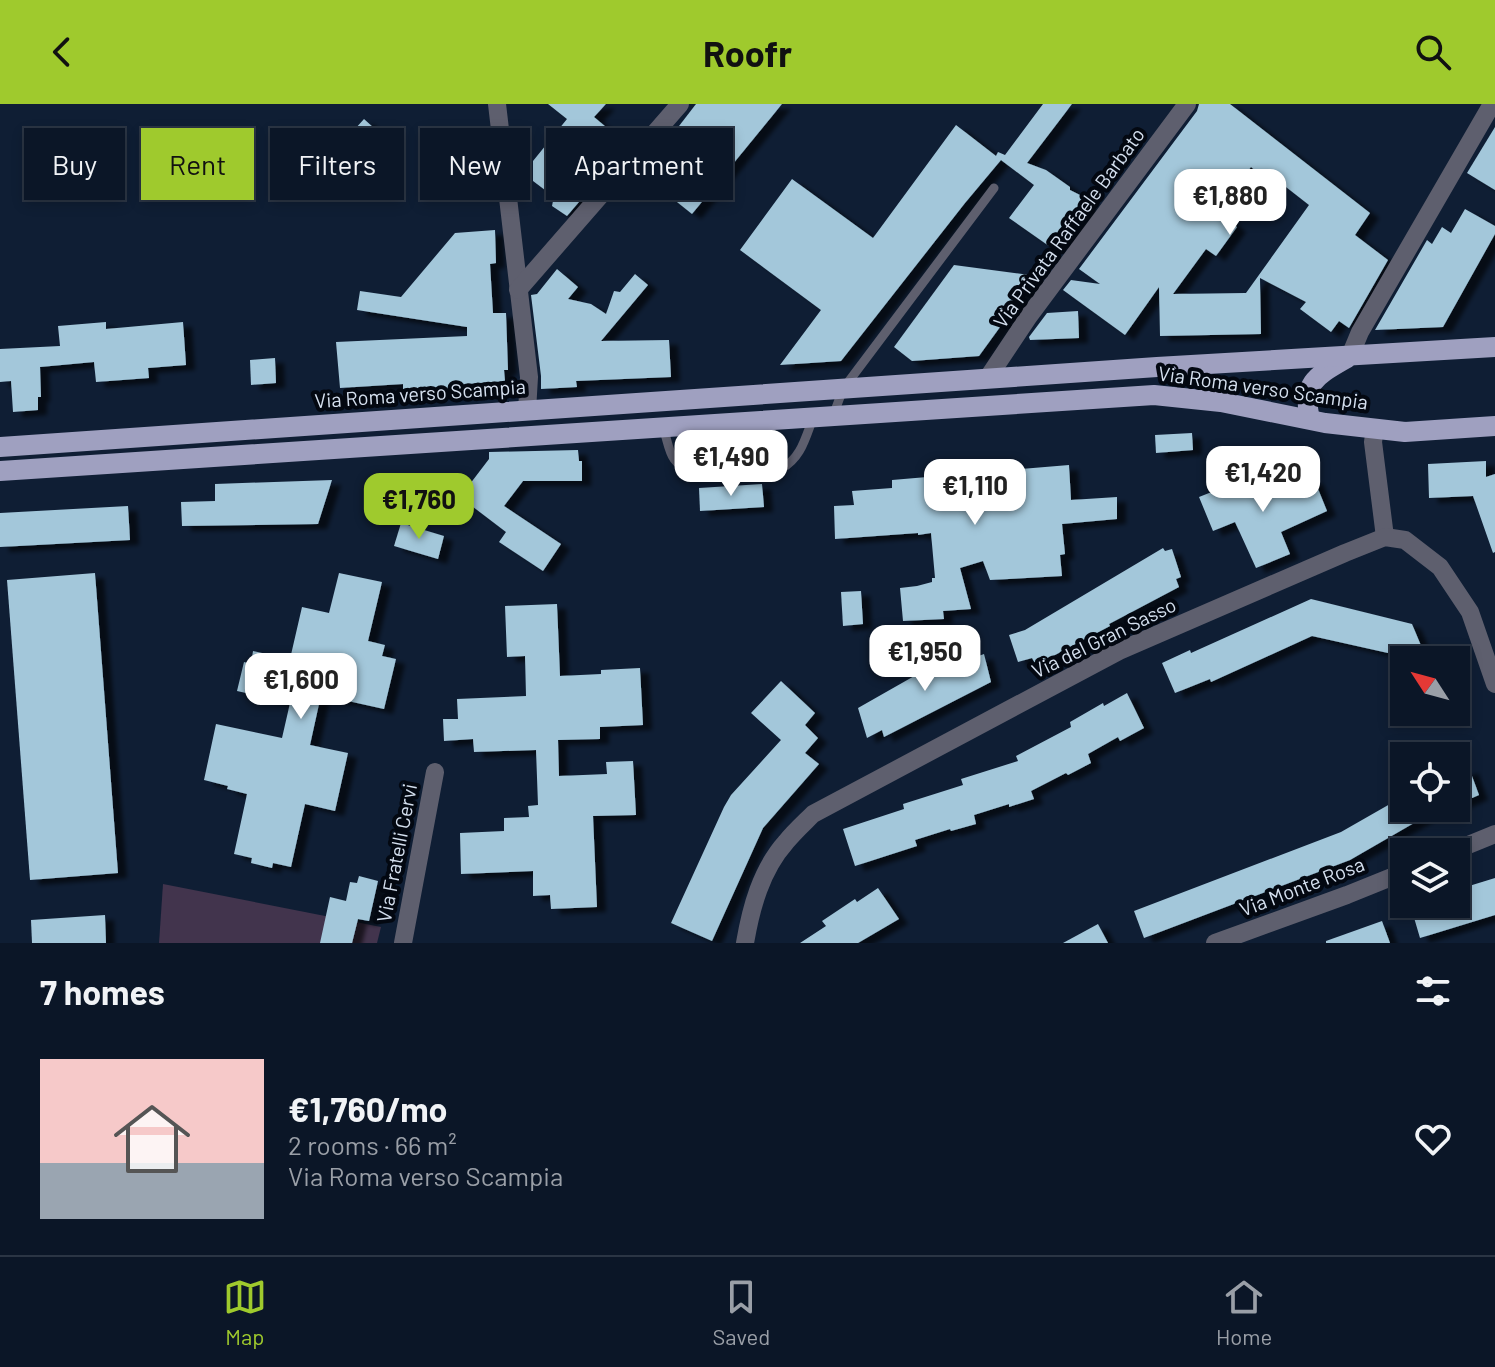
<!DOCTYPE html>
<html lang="en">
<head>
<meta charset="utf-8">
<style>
	:root { --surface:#0b1627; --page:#141f2f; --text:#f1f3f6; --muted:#9a9fa7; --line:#2b3544; --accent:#9fca2d }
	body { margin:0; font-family:Barlow,sans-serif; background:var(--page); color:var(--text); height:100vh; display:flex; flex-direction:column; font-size:30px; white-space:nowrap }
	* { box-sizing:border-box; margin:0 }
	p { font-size:26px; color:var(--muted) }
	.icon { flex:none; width:44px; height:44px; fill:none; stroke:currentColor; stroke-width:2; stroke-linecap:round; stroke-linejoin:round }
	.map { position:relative; height:839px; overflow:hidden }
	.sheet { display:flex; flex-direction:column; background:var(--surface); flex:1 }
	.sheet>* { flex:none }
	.top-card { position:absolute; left:24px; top:24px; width:800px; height:72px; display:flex; gap:16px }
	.needle { width:52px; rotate:306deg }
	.buttons { position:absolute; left:1390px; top:542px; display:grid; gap:16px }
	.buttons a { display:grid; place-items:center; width:80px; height:80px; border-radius:0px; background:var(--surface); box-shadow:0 4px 12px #0003,0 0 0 2px var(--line); font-size:40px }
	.price { position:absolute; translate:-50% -68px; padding:0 18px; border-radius:16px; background:#fff; color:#222; font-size:26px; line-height:52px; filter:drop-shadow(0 2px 4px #0008) }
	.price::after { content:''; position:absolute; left:50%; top:48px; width:24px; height:18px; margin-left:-12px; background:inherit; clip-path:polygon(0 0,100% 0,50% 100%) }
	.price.on { background:var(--accent); color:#111 }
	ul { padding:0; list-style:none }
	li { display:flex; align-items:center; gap:24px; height:200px; padding:0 40px }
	li span { display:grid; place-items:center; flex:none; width:224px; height:160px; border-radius:0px; color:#555 }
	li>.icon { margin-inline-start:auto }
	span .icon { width:96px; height:96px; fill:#fffc; stroke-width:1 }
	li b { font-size:34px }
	h2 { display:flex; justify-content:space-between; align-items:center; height:96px; padding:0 40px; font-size:34px }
	.pill { padding:0 28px; border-radius:0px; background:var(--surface); box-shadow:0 4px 12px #0003,0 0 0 2px var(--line); font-size:28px; line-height:72px }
	.pill.on { background:var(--accent); color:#111 }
	header { display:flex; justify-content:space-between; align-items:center; height:104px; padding:0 40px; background:var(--accent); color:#111; font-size:36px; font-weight:700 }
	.dock { display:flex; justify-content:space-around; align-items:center; height:112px; border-top:2px solid var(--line); background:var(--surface); font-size:22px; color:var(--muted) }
	.dock a { display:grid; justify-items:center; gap:4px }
	.dock .on { color:var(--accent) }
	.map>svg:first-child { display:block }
</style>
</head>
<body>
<header><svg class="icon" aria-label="back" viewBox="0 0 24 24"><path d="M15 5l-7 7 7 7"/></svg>Roofr<svg class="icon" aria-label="search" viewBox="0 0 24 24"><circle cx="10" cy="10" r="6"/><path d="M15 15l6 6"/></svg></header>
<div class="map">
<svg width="1495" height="839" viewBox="0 0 1495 839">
	<defs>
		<filter id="shadow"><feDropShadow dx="9" dy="5" stdDeviation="2" flood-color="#0009"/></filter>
	</defs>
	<rect width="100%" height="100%" fill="#0f1e34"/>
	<polygon fill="#42344d" points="163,780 381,823 377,839 159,839"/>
	<g fill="#a3c7da" fill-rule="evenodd" filter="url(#shadow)">
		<polygon points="548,0 606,0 594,13 624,38 626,43 567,112 552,102 553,97 545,90 545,86 533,77 533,57 567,15"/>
		<polygon points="696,0 782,0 692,110 642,70"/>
		<polygon points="1043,0 1072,0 1027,59 1046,66 1070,83 1070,86 1086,94 1089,111 1066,142 1049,142 1009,114 1034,81 1001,56 965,99 841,257 780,261 821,206 740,146 792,75 873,134 956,21 996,52 998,48 1005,51"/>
		<path d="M1199,0h31l140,109 -15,22 33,25 -39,68 -10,-7 -8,11 -31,-23 6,-7 -46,-24 1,56 -101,2 -1,-49 -34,48 -62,-45 8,-10 29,4 -21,-15 118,-158zM1251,63l13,11 4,-5 41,32 -63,88 -73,1 33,-45 10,7 21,-29 -20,-16z"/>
		<polygon points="364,15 385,34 353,69 338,55 342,51 336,46"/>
		<polygon points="1495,23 1495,86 1467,69"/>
		<polygon points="1465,105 1495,122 1495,130 1443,223 1375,226 1427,136 1432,140 1442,123 1451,129"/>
		<polygon points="495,126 496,159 490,160 493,209 506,209 508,266 504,266 505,277 466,280 466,284 403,289 403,280 340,284 336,238 467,232 467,223 357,206 360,187 401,193 455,129"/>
		<polygon points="954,161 1037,172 979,252 912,257 894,243"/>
		<polygon points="557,165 578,183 568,195 591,200 606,210 614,187 620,188 635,170 648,181 601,237 669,236 671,273 576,277 577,283 541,285 541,272 531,191 537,190"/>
		<polygon points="1078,207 1079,234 1030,236 1029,233 1047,209"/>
		<polygon points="106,218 106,225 183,218 186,261 148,264 149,274 96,278 94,258 40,263 41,293 38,293 38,306 13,308 11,277 0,278 0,245 60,242 58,222"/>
		<polygon points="275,254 276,279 251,281 250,256"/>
		<polygon points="1192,329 1193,346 1156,349 1155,331"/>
		<polygon points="578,346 579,357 582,357 582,377 523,377 504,402 561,440 543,467 499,438 506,428 460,393 489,355 489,348"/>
		<polygon points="1486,357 1486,373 1495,370 1495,448 1493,449 1473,392 1429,394 1428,360"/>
		<polygon points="1069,361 1071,396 1117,393 1117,415 1062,420 1065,450 1060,451 1062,472 990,476 983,457 960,464 971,505 943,507 944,515 903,517 900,484 917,482 932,478 932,474 935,474 931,429 918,431 918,429 835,435 834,402 854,401 852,387 892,384 892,376"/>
		<polygon points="1252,372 1258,388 1281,379 1283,382 1287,380 1289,385 1314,375 1327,407 1281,428 1290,450 1256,464 1235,418 1213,427 1199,393"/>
		<polygon points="332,376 318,420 182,422 181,398 215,397 215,380"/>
		<polygon points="762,380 764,403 700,407 699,384"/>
		<polygon points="128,402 130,436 0,443 0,409"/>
		<polygon points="401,419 444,432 438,455 394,442"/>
		<polygon points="1163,444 1165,447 1172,445 1181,473 1176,475 1179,483 1109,520 1110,522 1036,561 1032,554 1018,558 1009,531 1025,526"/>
		<polygon points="95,469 118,769 30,776 7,476"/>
		<polygon points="339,469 382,478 368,537 385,541 382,552 396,555 384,605 321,591 310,641 348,649 335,707 305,700 291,763 273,759 272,764 251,759 252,754 234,750 247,690 227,685 228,682 204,676 216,620 282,634 290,599 237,587 244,558 251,560 253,547 290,555 302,503 329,509"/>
		<polygon points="861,487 863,520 843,522 841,488"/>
		<polygon points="1311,495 1412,520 1427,556 1391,556 1388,549 1312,532 1211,578 1210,575 1175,589 1162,559 1190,546 1191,549"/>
		<polygon points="557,500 560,572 601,570 601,566 640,564 643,621 600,623 600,635 558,636 559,672 607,670 606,658 633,657 636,711 593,712 597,803 551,805 550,791 533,792 533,767 461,770 460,729 504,727 504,714 529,713 528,702 538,701 536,646 474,648 473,635 444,637 443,615 458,615 457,595 526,592 525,552 507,553 505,502"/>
		<polygon points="967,542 970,555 984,550 991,578 884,633 882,626 867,634 858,604"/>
		<polygon points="781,577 815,609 805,621 818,634 805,649 819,660 763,724 712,837 671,819 724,703 731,691 781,636 751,609"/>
		<polygon points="1127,589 1144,624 1120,637 1118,633 1088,650 1091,659 1068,671 1066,669 1031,687 1034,695 1009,703 1009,700 974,711 976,720 951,727 950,725 915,736 917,742 855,762 843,725 904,705 903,700 963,681 961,675 1018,657 1016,652 1071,623 1070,618 1103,599 1104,602"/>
		<polygon points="1469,664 1479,691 1456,701 1456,670"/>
		<polygon points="1404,692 1404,704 1440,704 1350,756 1144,834 1134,807 1341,728"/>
		<polygon points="359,772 378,777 369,817 358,815 352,839 320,839 330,793 346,797 350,778 357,779"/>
		<polygon points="1495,774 1495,811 1420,834 1410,800 1456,800 1456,786"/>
		<polygon points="878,784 899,815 858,839 800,839 826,822 822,817 855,795 857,798"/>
		<polygon points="105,811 106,839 32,839 31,816"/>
		<polygon points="1382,817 1390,839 1326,839 1326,837"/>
		<polygon points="1098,820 1108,839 1063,839"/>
	</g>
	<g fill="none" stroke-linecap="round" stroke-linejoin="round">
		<g stroke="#5e5f6e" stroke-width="9">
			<polyline points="833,312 843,285 994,84"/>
			<path d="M663,323c8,25 5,35 31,46l87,-4c20,-11 24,-30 32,-51"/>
		</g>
		<g stroke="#5e5f6e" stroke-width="18">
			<polyline points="497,0 529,273 527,307"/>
			<polyline points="518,186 680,0"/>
			<polyline points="1350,252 1360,228 1492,0"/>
			<polyline points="987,275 1029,212 1187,0"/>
			<polyline points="1375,324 1373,338 1385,433"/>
			<polyline points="1451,748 1495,730"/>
			<polyline points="403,839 435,668"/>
			<path d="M745,839c6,-35 16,-73 41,-101 8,-10 18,-19 27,-28l306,-163 226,-98 40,-16 20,3 35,27 30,45 25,72"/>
			<polyline points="1215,839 1347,791 1404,768"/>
		</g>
		<g stroke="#9fa0c0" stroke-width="20">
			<path d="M1310,315c-9,-37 8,-44 37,-61"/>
			<polyline points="0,343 1157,263 1495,243"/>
			<polyline points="0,367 1154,291 1221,298 1325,319 1405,328 1495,322"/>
		</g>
	</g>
	<g text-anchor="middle" stroke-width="8" stroke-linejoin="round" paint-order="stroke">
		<g font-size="20" fill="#d5e0ef" stroke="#030811">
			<text transform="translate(1069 124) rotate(-54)" y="7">Via Privata Raffaele Barbato</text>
			<text transform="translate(1263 284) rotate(8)" y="7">Via Roma verso Scampia</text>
			<text transform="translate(420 290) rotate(-4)" y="7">Via Roma verso Scampia</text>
			<text transform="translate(1104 534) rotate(-26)" y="7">Via del Gran Sasso</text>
			<text transform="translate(397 749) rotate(-79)" y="7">Via Fratelli Cervi</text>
			<text transform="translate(1302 783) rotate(-21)" y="7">Via Monte Rosa</text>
		</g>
	</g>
</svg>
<div class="buttons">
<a><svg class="needle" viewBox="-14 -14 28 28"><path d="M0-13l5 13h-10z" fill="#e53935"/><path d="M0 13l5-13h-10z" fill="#9a9fa7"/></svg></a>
<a><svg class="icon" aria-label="locate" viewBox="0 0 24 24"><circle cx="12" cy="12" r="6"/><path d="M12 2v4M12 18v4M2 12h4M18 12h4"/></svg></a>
<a><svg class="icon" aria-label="layers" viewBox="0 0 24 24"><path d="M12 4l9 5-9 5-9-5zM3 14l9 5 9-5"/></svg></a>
</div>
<b class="price" style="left:1230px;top:133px">€1,880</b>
<b class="price" style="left:731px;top:394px">€1,490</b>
<b class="price" style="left:1263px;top:410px">€1,420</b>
<b class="price" style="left:975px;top:423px">€1,110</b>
<b class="price on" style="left:419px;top:437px">€1,760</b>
<b class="price" style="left:925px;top:589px">€1,950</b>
<b class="price" style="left:301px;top:617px">€1,600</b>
<div class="top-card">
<a class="pill">Buy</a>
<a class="pill on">Rent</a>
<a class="pill">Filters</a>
<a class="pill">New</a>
<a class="pill">Apartment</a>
</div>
</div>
<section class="sheet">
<h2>7 homes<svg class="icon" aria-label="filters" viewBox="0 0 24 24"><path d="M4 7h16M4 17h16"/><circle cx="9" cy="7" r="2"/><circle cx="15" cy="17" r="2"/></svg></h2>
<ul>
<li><span style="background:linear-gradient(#f6c9c9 65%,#9aa5b1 0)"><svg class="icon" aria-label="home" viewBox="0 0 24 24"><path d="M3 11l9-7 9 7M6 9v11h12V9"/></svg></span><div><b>€1,760/mo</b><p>2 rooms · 66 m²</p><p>Via Roma verso Scampia</p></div><svg class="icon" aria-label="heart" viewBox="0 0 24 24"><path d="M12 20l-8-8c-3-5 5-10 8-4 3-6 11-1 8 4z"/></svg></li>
</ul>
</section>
<nav class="dock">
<a class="on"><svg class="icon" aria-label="map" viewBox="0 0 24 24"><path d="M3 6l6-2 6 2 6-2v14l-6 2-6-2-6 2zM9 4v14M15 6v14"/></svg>Map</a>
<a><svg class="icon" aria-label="saved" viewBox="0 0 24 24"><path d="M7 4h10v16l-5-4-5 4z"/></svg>Saved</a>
<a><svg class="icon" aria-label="home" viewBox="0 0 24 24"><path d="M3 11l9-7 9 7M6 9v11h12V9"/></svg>Home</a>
</nav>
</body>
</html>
